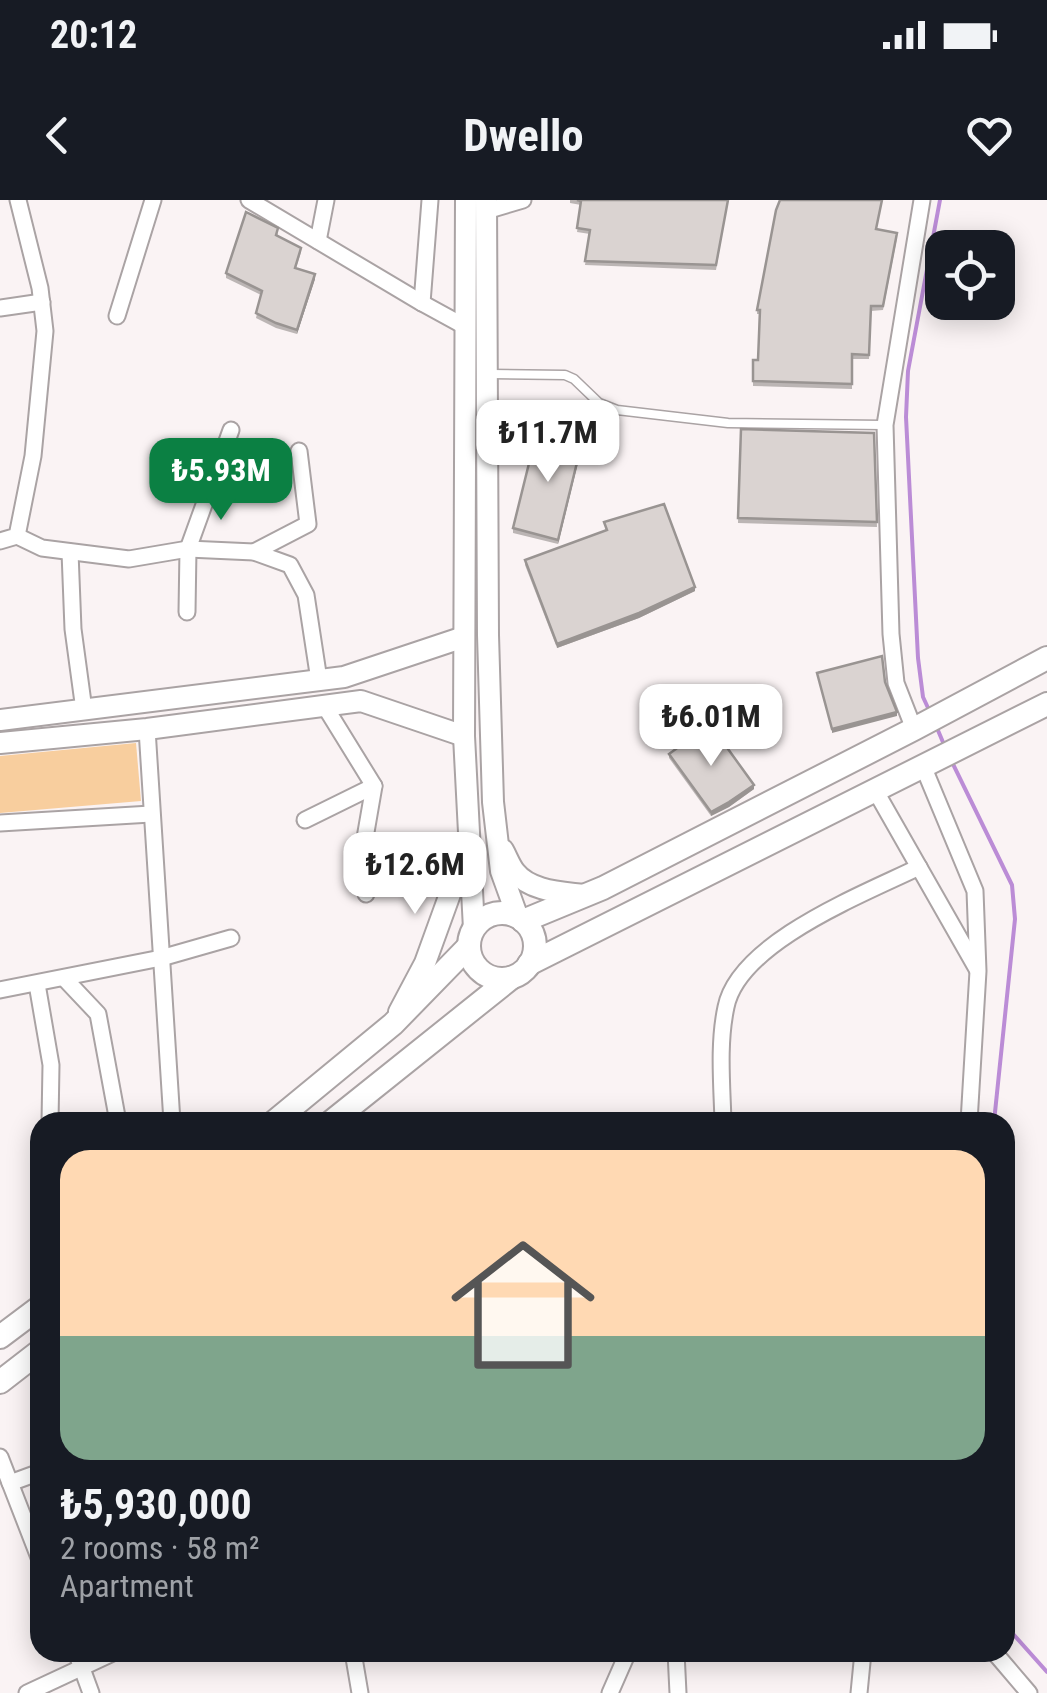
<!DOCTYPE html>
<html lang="en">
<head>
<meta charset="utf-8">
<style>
	:root { --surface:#171b24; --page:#20242c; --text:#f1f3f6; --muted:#9ea1a6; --line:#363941; --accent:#0b8043 }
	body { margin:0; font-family:"Roboto Condensed",sans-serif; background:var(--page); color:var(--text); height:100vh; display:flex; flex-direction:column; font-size:38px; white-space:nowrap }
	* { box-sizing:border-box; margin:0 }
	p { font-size:32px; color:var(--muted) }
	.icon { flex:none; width:55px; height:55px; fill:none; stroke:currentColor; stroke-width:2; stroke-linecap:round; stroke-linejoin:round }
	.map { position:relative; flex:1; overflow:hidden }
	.sheet { position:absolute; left:30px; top:912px; width:985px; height:550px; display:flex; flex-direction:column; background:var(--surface); border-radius:30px; box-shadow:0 5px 25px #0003 }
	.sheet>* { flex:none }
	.controls { position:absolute; left:925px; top:30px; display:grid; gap:20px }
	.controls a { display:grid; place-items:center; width:90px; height:90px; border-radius:20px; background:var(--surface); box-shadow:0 5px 25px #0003; font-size:50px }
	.price { position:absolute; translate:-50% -85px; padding:0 22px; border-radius:20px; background:#fff; color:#222; font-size:32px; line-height:65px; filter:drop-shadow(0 2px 5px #0008) }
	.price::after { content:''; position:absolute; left:50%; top:60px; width:30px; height:22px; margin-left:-15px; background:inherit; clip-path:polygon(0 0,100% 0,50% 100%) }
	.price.active { background:var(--accent); color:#fff }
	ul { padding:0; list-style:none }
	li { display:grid; align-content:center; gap:20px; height:530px; padding:0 30px }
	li+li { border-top:2px solid var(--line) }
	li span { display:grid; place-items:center; height:310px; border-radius:30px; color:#555 }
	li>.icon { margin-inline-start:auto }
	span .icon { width:180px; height:180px; fill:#fffc; stroke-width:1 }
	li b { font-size:42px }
	.status { display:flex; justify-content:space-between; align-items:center; height:70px; padding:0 50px; background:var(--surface); direction:ltr }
	.status svg { height:28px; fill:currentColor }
	header { display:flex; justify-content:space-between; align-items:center; height:130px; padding:0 30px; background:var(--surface); font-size:45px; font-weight:700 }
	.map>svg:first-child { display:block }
</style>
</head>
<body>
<div class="status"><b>20:12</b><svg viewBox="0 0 49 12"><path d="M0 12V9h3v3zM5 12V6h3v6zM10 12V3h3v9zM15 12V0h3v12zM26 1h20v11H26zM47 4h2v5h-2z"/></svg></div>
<header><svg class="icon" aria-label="back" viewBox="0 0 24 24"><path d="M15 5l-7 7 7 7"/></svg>Dwello<svg class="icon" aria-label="heart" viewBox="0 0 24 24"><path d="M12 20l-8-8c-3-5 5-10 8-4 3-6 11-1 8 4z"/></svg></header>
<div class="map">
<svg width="1047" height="1493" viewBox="0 0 1047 1493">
	<rect width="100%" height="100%" fill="#faf3f4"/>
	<polygon fill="#f8ce9e" points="136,543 141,601 0,613 0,556"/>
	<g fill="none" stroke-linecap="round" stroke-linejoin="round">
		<g stroke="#bb8cd6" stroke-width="4">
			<polyline points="929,510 923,497 918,458 906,217 908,171 940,0"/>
			<polyline points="937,528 945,547"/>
			<polyline points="951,560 1012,685 1015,719 994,922"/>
			<polyline points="1005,1425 1047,1472"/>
		</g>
		<defs>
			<polyline id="lane" points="490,174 565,175 574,179 599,203 617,210 728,223 883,225"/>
			<g id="street">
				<polyline points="249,0 422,103 464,126"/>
				<polyline points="486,11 523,0"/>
				<polyline points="318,41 326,0"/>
				<polyline points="422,103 430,0"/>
				<polyline points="0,108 42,102"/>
				<polyline points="117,116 153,0"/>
				<polyline points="17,336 42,348 129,359 188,349 254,352 290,365 306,395 319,480"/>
				<polyline points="0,341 17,336 33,256 45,131 40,88 18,0"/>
				<polyline points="70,352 73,429 84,510"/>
				<polyline points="254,352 308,324 299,251"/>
				<polyline points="187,412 188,349 231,230"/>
				<polyline points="324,505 374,586 361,661 366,694"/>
				<polyline points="147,529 172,922"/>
				<polyline points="914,529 896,483 891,434 885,225 922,0"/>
				<polyline points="923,566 975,691 978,771 969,922"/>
				<polyline points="875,590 977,769"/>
				<polyline points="305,620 374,586"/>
				<polyline points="0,623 151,614"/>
				<polyline points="64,778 98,814 118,922"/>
				<polyline points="37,784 51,865 50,922"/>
				<polyline points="0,790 161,758 231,738"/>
				<path d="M723,922c-1,-37 -5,-78 3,-115 13,-65 138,-113 193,-140"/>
				<polyline points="0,1257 40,1360"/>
				<polyline points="10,1283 40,1272"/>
				<polyline points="76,1452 91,1493"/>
				<polyline points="353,1452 360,1493"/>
				<polyline points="676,1452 678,1493"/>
				<polyline points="994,1452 1029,1493"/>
				<polyline points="27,1493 115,1452"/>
				<polyline points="610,1493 628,1452"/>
				<polyline points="859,1493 863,1452"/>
			</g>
			<g id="secondary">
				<polyline points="466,0 464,536 474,729"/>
				<polyline points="486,0 488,435 493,602 501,671 518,718"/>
				<polyline points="0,520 344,477 464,437"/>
				<polyline points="0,543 147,529 361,501 464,536"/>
				<path d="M503,650c4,7 7,16 12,22 15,19 45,20 68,23"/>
				<polyline points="399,812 425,763 450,694 462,643"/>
			</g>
			<g id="primary">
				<circle cx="502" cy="746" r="33"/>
				<polyline points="523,721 603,688 914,529 1047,458"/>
				<polyline points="529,764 1047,504"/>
				<polyline points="274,922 393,824 469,746"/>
				<polyline points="331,922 511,778"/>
				<polyline points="0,1137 40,1107"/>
				<polyline points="0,1182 40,1151"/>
			</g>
		</defs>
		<use href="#lane" stroke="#aaa3a4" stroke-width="11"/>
		<use href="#street" stroke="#aaa3a4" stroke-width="19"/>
		<use href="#secondary" stroke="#aaa3a4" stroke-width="24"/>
		<use href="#primary" stroke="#aaa3a4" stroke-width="26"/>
		<use href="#lane" stroke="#fff" stroke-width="8"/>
		<use href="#street" stroke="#fff" stroke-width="15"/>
		<use href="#secondary" stroke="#fff" stroke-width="20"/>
		<use href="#primary" stroke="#fff" stroke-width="22"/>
	</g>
	<g fill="#bbb5b4">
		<polygon points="570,0 728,0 716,70 585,65 590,34 577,32 581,5 570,3"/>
		<polygon points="877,29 897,38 883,110 871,111 869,159 852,159 852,189 753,186 753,160 758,160 759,114 757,114 757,110"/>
		<polygon points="278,33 277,36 301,52 296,68 315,79 297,134 276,128 256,118 261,95 226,78 226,73"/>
		<polygon points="741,229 874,233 877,327 738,323"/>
		<polygon points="582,246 558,344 513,333 513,328"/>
		<polygon points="604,322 695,391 639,418 557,448 525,365 525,360 606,330"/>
		<polygon points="669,554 754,589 729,607 711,616 669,558"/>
	</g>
	<g fill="#999492">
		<polygon points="315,74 315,79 297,134 297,130"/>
		<polygon points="582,242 582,246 558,344 558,340"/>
		<polygon points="695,387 695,391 639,418 557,448 557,444"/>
		<polygon points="897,512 897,516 832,533 832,529"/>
		<polygon points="754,585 754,589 729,607 711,616 711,612"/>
	</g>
	<g fill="#dad3d1" stroke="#999492" stroke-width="2.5">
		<polygon points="577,0 728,0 716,65 585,61 590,30 577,28 581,1"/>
		<polygon points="780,0 882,0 876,29 897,33 883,106 871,106 869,155 852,154 852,184 753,181 753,160 758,160 760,110 757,110 776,10"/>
		<polygon points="246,12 278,28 276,35 301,48 295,68 315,74 297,130 276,123 256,113 262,91 226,73"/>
		<polygon points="741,229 874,233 877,322 738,318"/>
		<polygon points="537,231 582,242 558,340 513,328"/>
		<polygon points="664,304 695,387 639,413 557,444 525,360 607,330 604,322"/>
		<polygon points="882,456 885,482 897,512 832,529 817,473"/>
		<polygon points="710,524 754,585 729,602 711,612 669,554"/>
	</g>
</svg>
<div class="controls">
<a><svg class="icon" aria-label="locate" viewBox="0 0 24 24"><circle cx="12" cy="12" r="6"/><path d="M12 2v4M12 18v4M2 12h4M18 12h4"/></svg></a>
</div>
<b class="price" style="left:548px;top:285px">₺11.7M</b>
<b class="price active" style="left:221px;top:323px">₺5.93M</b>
<b class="price" style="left:711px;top:569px">₺6.01M</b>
<b class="price" style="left:415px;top:717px">₺12.6M</b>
<section class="sheet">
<ul>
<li><span style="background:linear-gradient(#ffd9b3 60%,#7fa58c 0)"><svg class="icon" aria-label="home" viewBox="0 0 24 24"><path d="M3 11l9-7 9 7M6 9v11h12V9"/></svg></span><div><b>₺5,930,000</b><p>2 rooms · 58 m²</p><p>Apartment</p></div></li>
</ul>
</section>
</div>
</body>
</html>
